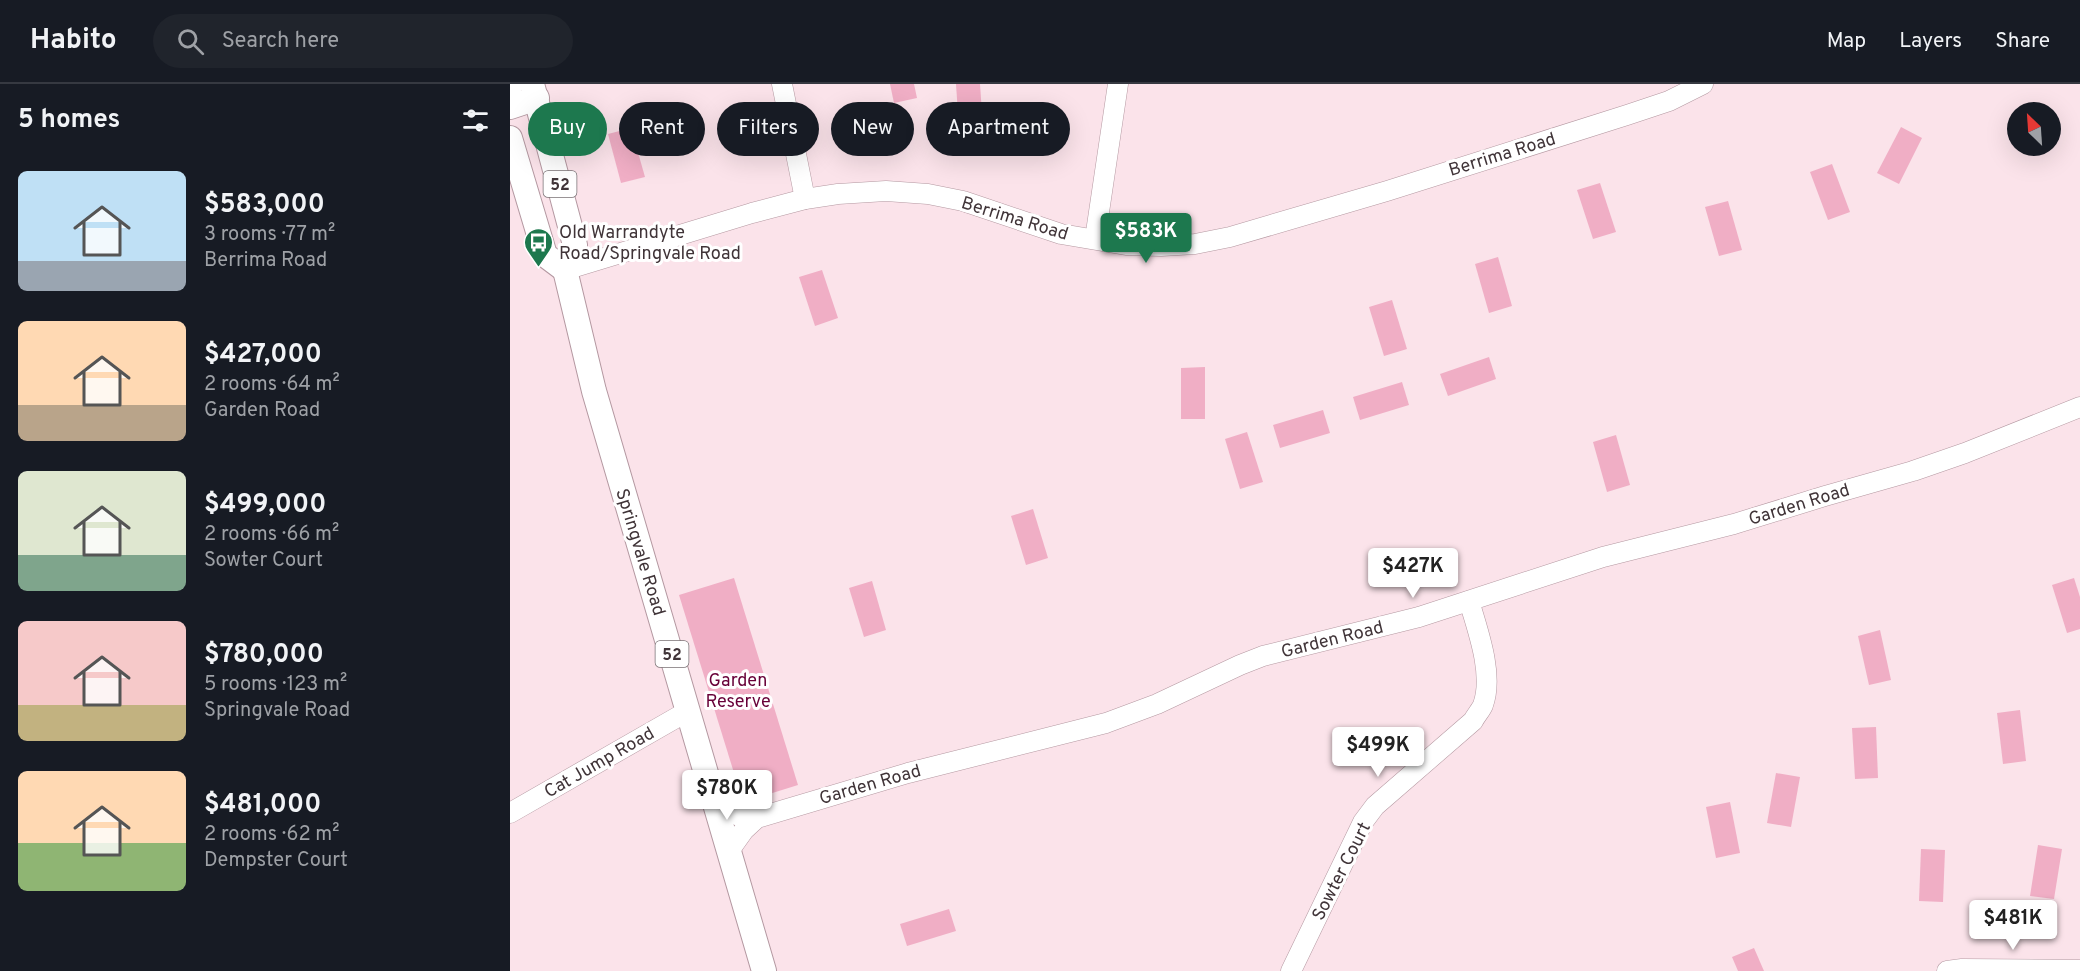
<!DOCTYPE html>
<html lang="en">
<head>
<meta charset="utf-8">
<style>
	:root { --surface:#171b24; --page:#20242c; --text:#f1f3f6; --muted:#9ea1a6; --line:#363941; --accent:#1d784e }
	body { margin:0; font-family:Overpass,sans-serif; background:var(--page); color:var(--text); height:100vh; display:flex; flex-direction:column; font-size:22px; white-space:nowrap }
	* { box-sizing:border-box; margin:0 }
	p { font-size:20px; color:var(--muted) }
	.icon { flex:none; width:33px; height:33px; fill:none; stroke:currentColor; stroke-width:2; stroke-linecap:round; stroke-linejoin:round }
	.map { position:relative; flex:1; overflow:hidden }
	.panel { display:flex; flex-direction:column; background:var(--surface); width:510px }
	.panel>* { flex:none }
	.banner { position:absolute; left:18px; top:18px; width:570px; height:54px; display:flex; gap:12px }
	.needle { width:39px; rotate:335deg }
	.tools { position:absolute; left:1497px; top:18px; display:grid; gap:12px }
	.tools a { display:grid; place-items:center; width:54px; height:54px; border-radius:50%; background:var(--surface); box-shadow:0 6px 24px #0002; font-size:30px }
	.price { position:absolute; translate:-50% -51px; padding:0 14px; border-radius:6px; background:#fff; color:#222; font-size:20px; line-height:39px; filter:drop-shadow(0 2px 3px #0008) }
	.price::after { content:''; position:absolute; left:50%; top:36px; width:18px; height:14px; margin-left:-9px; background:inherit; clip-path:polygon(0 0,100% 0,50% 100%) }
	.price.selected { background:var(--accent); color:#fff }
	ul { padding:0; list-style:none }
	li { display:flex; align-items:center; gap:18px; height:150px; padding:0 18px }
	li span { display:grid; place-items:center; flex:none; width:168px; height:120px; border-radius:9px; color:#555 }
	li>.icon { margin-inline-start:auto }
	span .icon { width:72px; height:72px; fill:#fffc; stroke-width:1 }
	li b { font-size:26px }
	h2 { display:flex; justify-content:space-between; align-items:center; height:72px; padding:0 18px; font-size:26px }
	.pill { padding:0 21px; border-radius:27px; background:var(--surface); box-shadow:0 6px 24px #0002; font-size:21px; line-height:54px }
	.pill.selected { background:var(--accent); color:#fff }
	header { display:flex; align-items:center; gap:36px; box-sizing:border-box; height:84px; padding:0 30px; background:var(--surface); border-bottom:2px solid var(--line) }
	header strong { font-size:28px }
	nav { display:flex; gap:33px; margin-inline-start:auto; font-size:21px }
	.search { width:420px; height:54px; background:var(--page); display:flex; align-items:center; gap:15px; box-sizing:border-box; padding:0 21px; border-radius:33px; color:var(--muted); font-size:22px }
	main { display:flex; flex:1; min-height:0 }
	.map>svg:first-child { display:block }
</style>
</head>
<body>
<header>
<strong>Habito</strong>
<div class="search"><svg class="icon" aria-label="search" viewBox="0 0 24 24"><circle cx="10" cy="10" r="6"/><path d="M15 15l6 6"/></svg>Search here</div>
<nav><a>Map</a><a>Layers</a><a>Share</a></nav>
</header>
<main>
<section class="panel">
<h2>5 homes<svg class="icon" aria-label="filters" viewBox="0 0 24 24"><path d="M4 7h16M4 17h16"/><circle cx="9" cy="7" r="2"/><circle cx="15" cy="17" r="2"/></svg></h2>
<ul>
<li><span style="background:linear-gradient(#bfe0f5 75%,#9aa5b1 0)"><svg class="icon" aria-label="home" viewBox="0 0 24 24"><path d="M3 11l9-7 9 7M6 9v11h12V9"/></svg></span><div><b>$583,000</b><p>3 rooms · 77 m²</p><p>Berrima Road</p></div></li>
<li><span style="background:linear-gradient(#ffd9b3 70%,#b9a48a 0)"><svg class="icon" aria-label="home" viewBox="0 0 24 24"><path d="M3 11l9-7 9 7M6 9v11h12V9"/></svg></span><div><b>$427,000</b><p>2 rooms · 64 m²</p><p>Garden Road</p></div></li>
<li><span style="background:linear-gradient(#dfe7d0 70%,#7fa58c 0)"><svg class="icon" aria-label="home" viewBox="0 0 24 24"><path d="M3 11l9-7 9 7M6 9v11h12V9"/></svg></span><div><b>$499,000</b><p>2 rooms · 66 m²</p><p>Sowter Court</p></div></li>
<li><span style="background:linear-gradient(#f6c9c9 70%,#c2b280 0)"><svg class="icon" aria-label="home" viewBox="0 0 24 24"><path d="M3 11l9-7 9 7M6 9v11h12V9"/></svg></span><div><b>$780,000</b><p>5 rooms · 123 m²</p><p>Springvale Road</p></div></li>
<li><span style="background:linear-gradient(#ffd9b3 60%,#8fb573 0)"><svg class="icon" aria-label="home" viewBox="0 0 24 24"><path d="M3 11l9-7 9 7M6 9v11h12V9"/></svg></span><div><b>$481,000</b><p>2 rooms · 62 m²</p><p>Dempster Court</p></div></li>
</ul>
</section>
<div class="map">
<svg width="1570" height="887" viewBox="0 0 1570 887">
	<rect width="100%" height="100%" fill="#fbe3ea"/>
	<g fill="#f0aec5">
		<polygon points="380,0 404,0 407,14 384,19"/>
		<polygon points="446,0 470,0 473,44 449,45"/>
		<polygon points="1391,43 1412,54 1389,100 1367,89"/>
		<polygon points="121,44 135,93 111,99 98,50"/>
		<polygon points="1322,80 1340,128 1318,136 1300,88"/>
		<polygon points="1090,99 1106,148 1083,155 1067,106"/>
		<polygon points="1218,117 1232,166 1209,172 1195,123"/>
		<polygon points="988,173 1002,222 979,229 965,180"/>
		<polygon points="312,186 328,234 305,242 289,193"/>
		<polygon points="882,216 897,265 874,272 859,223"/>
		<polygon points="979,273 986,295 938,312 930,290"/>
		<polygon points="695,283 695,335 671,335 671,284"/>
		<polygon points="892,298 899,321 850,336 843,313"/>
		<polygon points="813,326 820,349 770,364 763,341"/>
		<polygon points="737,348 753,398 730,405 715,355"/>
		<polygon points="1106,351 1120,401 1097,408 1083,358"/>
		<polygon points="523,425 538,474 516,481 501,432"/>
		<polygon points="224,494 288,701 233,718 169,511"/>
		<polygon points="1564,494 1570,513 1570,545 1557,549 1542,501"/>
		<polygon points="362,497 376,546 354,553 339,504"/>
		<polygon points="1370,546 1381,596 1359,601 1348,552"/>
		<polygon points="1510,626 1516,677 1493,680 1487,629"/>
		<polygon points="1366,643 1368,694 1345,695 1342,644"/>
		<polygon points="1266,689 1290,693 1281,743 1257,739"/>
		<polygon points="1220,718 1230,769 1206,774 1196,723"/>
		<polygon points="1528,761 1552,765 1544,815 1520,812"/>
		<polygon points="1411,765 1435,766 1433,818 1409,817"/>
		<polygon points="439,825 446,847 397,862 390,840"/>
		<polygon points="1244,864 1254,887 1228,887 1222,873"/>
	</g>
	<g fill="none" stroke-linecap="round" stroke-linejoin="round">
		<defs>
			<g id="minor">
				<polyline points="272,0 295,115"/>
				<polyline points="585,155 608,0"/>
				<polyline points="55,186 242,129 295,115 328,110 376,107 418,110 453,117 551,150 616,161 651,162 685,160 720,153 877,107 1117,31 1159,17 1193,0"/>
				<polyline points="206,721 229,732 247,734 398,689 596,639 647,620 730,581 753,572 909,533 1093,473 1224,440 1315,412 1403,387 1455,369 1570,323"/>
				<polyline points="0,729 178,627"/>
				<polyline points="219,767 234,746 247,734"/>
				<path d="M781,887l72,-149 12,-16 98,-85c3,-6 8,-11 10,-16 11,-30 -5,-74 -14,-104"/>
				<polyline points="1437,887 1452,885 1570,886"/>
			</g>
			<g id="major">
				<polyline points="0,0 1,0"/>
				<polyline points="22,0 65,161 55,186 84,307 254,887"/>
				<polyline points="0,23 27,14"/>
				<polyline points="0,54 35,171 55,186"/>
			</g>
		</defs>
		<use href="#minor" stroke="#b498a1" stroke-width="21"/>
		<use href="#major" stroke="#b498a1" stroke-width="26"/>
		<use href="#minor" stroke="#fff" stroke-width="20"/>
		<use href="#major" stroke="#fff" stroke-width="24"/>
	</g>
	<defs>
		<symbol id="bus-pin" viewBox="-11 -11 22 30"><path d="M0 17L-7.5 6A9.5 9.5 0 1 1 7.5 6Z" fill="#1d784e" stroke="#fff"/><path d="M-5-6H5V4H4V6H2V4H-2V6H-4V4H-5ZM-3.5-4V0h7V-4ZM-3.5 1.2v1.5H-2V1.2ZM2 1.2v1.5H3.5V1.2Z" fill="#fff"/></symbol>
	</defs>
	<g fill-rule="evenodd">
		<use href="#bus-pin" x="12" y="142" width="33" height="45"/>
	</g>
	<g text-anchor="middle" stroke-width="6" stroke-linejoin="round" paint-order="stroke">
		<g fill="#fff" stroke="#797174" stroke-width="1.5">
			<rect x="33.5" y="87" width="33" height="26" rx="4.5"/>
			<rect x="145.5" y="557" width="33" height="26" rx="4.5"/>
		</g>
		<g font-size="16" font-weight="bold" fill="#403438">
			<text x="50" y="106">52</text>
			<text x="162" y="576">52</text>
		</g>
		<g font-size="18" fill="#403438" stroke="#fff">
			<text transform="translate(992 70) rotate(-17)" y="6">Berrima Road</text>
			<text transform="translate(505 134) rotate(17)" y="6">Berrima Road</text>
			<text transform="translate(1289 420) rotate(-17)" y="6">Garden Road</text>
			<text transform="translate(131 468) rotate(73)" y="6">Springvale Road</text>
			<text transform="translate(822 555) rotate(-14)" y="6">Garden Road</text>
			<text transform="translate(89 678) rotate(-30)" y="6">Cat Jump Road</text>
			<text transform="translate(360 700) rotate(-16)" y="6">Garden Road</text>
			<text transform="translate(831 787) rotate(-63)" y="6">Sowter Court</text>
		</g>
		<g font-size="18" fill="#403438" stroke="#fff" text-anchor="start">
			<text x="49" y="154">Old Warrandyte<tspan x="49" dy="21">Road/Springvale Road</tspan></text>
		</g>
		<g font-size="18" fill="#670038" stroke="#fff">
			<text x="228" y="602">Garden<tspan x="228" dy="21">Reserve</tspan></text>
		</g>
	</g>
</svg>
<div class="tools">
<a><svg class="needle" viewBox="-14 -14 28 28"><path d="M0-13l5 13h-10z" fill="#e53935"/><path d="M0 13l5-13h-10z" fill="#9ea1a6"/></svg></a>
</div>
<b class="price selected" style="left:636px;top:180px">$583K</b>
<b class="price" style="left:903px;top:515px">$427K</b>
<b class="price" style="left:868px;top:694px">$499K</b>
<b class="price" style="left:217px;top:737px">$780K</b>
<b class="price" style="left:1503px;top:867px">$481K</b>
<div class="banner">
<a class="pill selected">Buy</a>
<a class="pill">Rent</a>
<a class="pill">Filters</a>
<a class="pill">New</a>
<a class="pill">Apartment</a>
</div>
</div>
</main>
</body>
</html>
